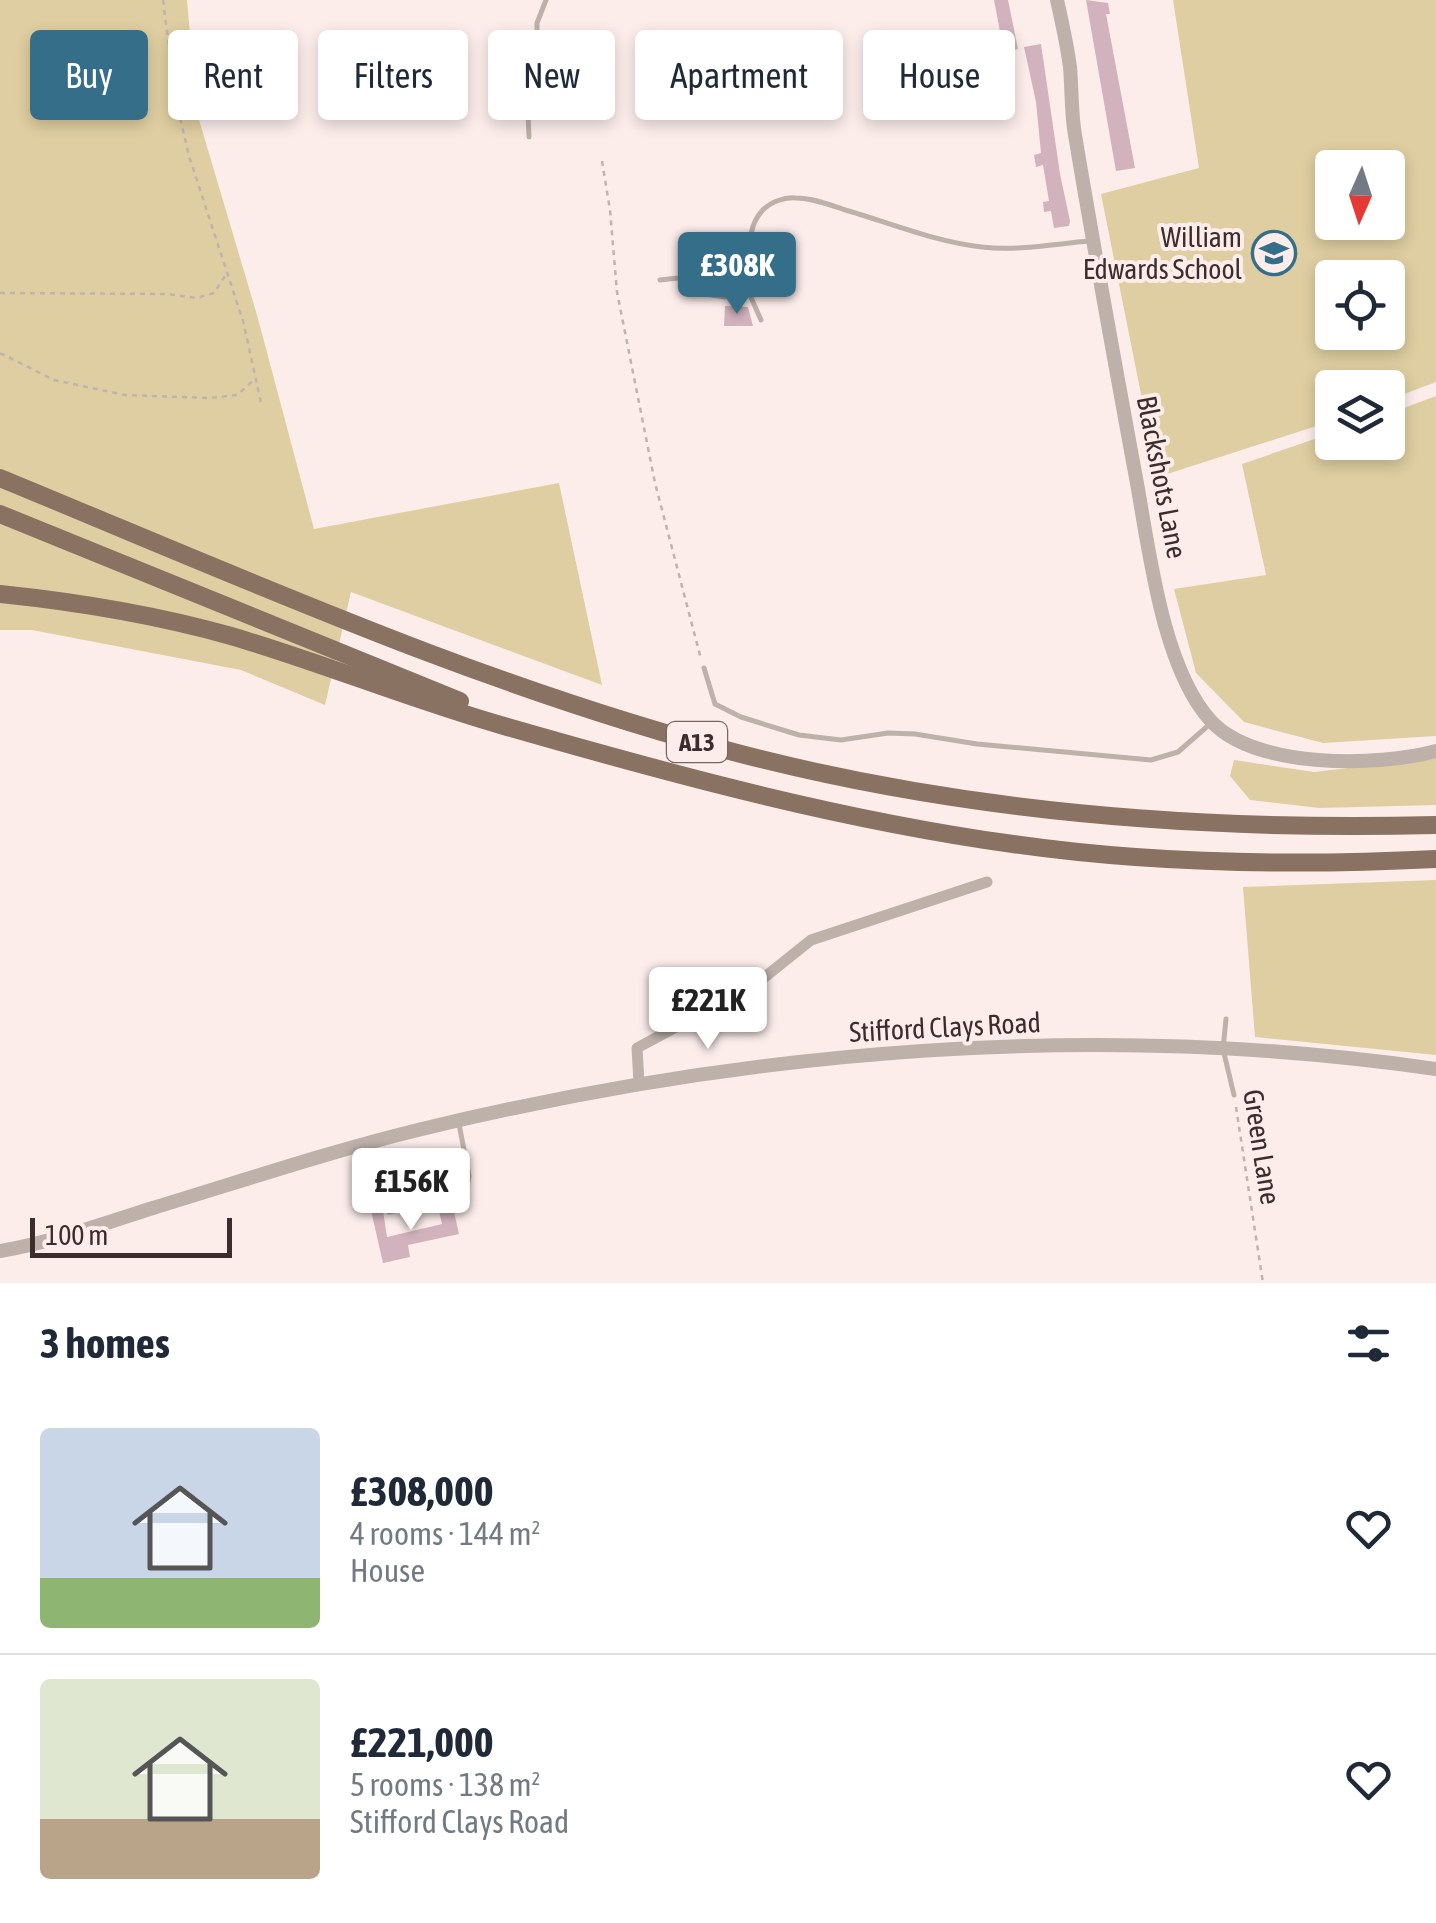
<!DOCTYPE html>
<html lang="en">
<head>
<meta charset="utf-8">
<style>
	:root { --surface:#fff; --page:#f2f2f3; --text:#1f2937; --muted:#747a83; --line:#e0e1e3; --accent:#356e88 }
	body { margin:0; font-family:"Asap Condensed",sans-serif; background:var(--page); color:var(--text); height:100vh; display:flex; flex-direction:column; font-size:38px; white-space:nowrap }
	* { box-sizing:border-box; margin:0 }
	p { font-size:32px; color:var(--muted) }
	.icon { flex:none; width:55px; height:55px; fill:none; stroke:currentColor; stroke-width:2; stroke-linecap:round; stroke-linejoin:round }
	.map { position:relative; height:1283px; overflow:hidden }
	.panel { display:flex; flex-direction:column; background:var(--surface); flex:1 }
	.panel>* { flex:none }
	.guide { position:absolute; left:30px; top:30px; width:1378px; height:90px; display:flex; gap:20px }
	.needle { width:65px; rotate:183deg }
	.buttons { position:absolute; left:1315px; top:150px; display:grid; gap:20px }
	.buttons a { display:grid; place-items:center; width:90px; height:90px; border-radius:10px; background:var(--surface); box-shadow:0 5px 15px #0003; font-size:50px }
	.scale { position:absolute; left:30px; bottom:25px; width:202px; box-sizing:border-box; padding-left:10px; border:5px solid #3b2d2c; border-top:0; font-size:28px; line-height:35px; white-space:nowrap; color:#3b2d2c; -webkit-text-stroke:8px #fcedeb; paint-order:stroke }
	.price { position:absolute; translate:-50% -85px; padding:0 22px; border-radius:10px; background:#fff; color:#222; font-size:32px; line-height:65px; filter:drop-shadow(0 2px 5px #0008) }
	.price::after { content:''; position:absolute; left:50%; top:60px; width:30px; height:22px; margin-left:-15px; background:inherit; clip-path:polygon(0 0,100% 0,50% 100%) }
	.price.on { background:var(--accent); color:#fff }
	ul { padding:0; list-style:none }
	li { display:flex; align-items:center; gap:30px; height:250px; padding:0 40px }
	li+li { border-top:2px solid var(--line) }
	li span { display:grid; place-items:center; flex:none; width:280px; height:200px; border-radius:10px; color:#555 }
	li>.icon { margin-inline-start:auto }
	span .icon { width:120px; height:120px; fill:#fffc; stroke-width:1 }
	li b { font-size:42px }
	h2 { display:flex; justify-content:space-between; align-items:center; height:120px; padding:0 40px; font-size:42px }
	.pill { padding:0 35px; border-radius:10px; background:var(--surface); box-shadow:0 5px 15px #0003; font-size:35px; line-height:90px }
	.pill.on { background:var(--accent); color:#fff }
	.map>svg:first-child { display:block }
</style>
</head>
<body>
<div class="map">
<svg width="1436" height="1283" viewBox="0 0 1436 1283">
	<rect width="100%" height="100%" fill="#fcedeb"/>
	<g fill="#dfcea1" fill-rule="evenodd">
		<polygon points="0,0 187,0 197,113 257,315 314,529 559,483 602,685 351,592 325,705 241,670 32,630 0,630"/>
		<path d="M1173,0h263v382l-48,18v-12h-56v33l-171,55 -7,-17 -53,-265 98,-26zM1332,168h56v54h-56zM1332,278h56v54h-56z"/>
		<polygon points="1436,396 1436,736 1323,743 1244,722 1196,673 1174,589 1266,575 1242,464 1332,433 1332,442 1388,442 1388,414"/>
		<polygon points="1436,758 1436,805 1319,808 1250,800 1230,776 1234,760 1314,772"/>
		<polygon points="1436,880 1436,1055 1255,1037 1243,887"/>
	</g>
	<g fill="#d2b2bd">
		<polygon points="994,0 1008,0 1018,49 1004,52"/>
		<polygon points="1086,0 1108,3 1110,14 1106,14 1135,168 1116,171"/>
		<polygon points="1041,44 1060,174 1070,221 1069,226 1054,228 1051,211 1044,212 1043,202 1049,201 1043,165 1036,167 1034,155 1041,153 1036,102 1024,47"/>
		<polygon points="530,47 527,72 509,73 508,48"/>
		<polygon points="725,306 748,307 753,326 724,326"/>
		<polygon points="430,1180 433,1195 395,1204 391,1189"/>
		<polygon points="452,1203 459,1234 408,1245 410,1257 383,1263 370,1206 382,1204 387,1237 442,1224 438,1207"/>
	</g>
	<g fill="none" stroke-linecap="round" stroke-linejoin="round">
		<g stroke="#c1b2b0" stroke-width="2.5" stroke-dasharray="5 5" stroke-linecap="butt">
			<polyline points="163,0 175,96 189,156 243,321 262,407"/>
			<polyline points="602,161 610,210 617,292 655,483 701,659"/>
			<polyline points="0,293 168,294 196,298 214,293 227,273"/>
			<polyline points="0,353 54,380 125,395 210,398 237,395 254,380"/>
			<polyline points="1236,1107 1263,1283"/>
		</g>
		<g stroke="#bdb1a9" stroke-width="5">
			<polyline points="529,137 527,89 537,65 537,23 546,0"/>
			<path d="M750,235l-17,14 -45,28 4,15 33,5 17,-6c16,-23 -2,-56 20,-80 8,-9 22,-14 34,-13 18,0 36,8 53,13 43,13 88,31 133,36 36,4 72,-3 107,-6"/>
			<polyline points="660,280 687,277"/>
			<polyline points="746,286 761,320"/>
			<polyline points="704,668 715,704 741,717 799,735 841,740 888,733 915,734 977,744 1151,760 1178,752 1210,724"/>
			<polyline points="1226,1019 1223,1049 1234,1095"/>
			<polyline points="389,1212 452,1197 467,1187 469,1176 459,1124"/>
		</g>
		<polyline stroke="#bdb1a9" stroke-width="11" points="639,1083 637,1048 756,984 811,940 987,882"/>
		<g stroke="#bdb1a9" stroke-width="14">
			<path d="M1057,0c5,22 10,45 13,67 2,22 1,46 5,68 19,114 40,229 61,343 13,70 26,190 75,243 44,48 167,46 225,30"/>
			<path d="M0,1251c53,-9 102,-27 153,-43 89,-27 178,-57 269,-79 330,-80 676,-109 1014,-60"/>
		</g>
		<g stroke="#897262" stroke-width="18">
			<path d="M0,478c243,100 486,210 741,276 227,59 461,77 695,71"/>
			<polyline points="0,514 460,701"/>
			<path d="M0,594c78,8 156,21 231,42 92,27 181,64 273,90 167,48 336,94 509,118 139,20 283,22 423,15"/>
		</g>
	</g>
	<defs>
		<symbol id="school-ring" viewBox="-11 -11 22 22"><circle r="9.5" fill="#fcedeb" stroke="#356e88" stroke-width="1.5"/><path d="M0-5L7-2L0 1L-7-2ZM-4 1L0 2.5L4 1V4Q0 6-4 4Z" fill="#356e88"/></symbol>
	</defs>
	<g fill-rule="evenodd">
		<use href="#school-ring" x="1249" y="228" width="50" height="50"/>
	</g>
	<g text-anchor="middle" stroke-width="8" stroke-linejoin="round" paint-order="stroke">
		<rect fill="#fcedeb" stroke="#756765" stroke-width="2.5" x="667" y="722" width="60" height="40" rx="8"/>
		<g font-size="25" font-weight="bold" fill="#3b2d2c">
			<text x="697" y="751">A13</text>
		</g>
		<g font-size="28" fill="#3b2d2c" stroke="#fcedeb" text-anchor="end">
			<text x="1242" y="247">William<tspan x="1242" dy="32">Edwards School</tspan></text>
		</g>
		<g font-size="28" fill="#3b2d2c" stroke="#fcedeb">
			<text transform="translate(1162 477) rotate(79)" y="10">Blackshots Lane</text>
			<text transform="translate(945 1027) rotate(-3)" y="10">Stifford Clays Road</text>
			<text transform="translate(1262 1147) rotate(81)" y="10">Green Lane</text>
		</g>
	</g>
</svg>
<div class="buttons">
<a><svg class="needle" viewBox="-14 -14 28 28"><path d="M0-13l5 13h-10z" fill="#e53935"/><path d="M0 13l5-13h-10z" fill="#747a83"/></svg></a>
<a><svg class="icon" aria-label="locate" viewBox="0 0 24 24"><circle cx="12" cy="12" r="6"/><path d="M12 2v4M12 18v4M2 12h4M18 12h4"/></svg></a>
<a><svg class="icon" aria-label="layers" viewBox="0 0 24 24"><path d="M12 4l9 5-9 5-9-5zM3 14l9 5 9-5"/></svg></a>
</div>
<div class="scale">100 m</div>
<b class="price on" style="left:737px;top:317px">£308K</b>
<b class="price" style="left:708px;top:1052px">£221K</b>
<b class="price" style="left:411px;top:1233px">£156K</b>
<div class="guide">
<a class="pill on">Buy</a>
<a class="pill">Rent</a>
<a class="pill">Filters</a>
<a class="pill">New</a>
<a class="pill">Apartment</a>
<a class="pill">House</a>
</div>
</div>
<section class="panel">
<h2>3 homes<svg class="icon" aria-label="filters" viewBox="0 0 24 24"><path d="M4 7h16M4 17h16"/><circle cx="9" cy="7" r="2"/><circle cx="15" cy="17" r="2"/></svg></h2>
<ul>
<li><span style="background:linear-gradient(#c9d6e8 75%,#8fb573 0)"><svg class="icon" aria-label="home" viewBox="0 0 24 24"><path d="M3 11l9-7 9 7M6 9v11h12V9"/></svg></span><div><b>£308,000</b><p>4 rooms · 144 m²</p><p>House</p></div><svg class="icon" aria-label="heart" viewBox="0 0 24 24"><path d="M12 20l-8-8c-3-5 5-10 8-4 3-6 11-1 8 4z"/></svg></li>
<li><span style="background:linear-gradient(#dfe7d0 70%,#b9a48a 0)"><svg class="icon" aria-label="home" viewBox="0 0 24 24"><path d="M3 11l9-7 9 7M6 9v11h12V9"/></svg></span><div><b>£221,000</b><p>5 rooms · 138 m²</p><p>Stifford Clays Road</p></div><svg class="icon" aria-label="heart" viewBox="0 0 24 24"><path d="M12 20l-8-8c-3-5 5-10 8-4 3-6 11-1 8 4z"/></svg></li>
</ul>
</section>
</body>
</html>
